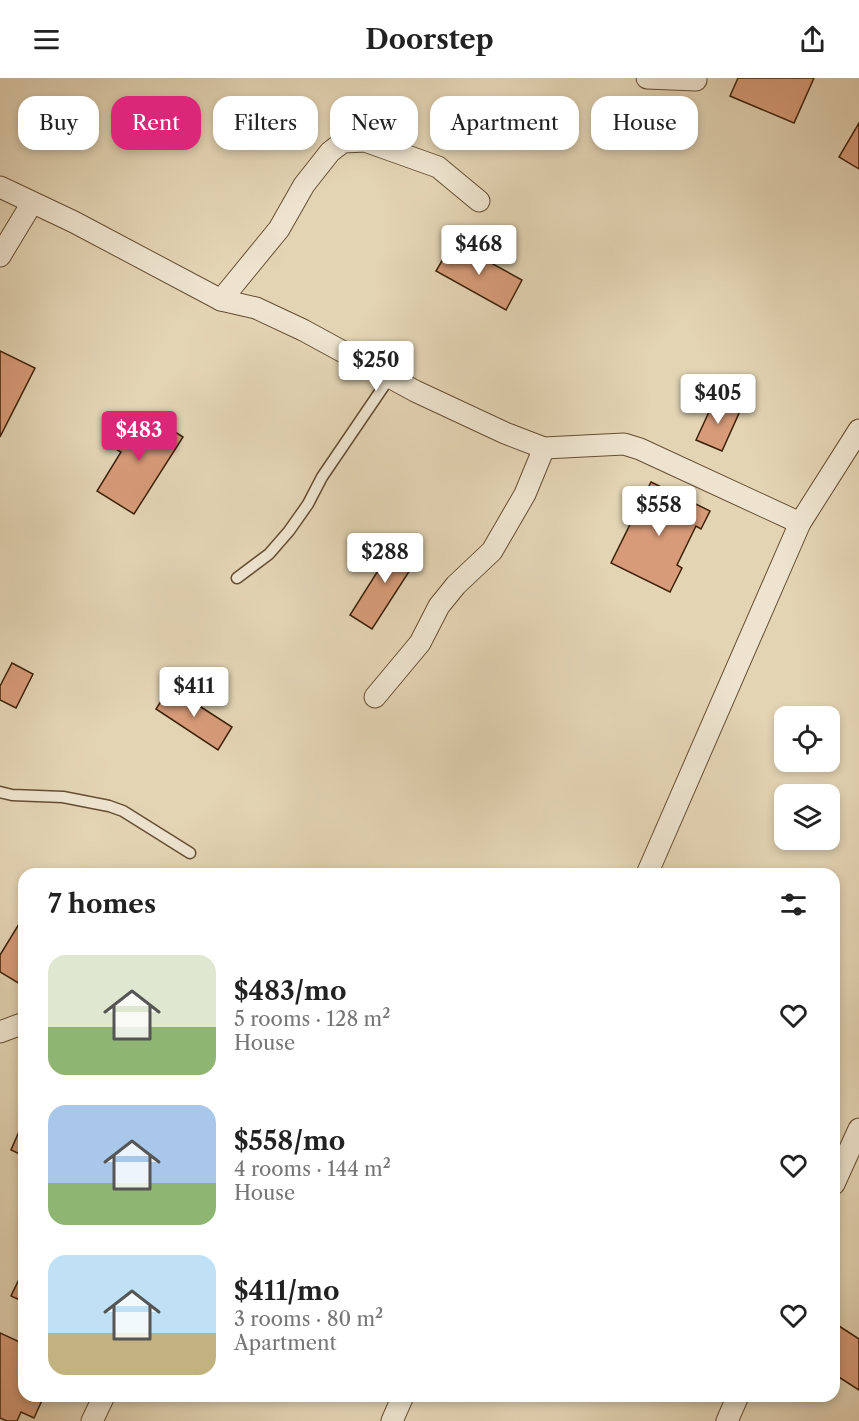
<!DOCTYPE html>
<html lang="en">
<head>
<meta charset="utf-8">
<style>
	:root { --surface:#fff; --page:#f2f2f2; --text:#222; --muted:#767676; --accent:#db2777 }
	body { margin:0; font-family:"Libre Caslon Text",serif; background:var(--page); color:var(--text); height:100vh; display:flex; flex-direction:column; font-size:22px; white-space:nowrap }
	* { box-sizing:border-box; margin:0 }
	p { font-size:20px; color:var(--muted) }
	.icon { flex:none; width:33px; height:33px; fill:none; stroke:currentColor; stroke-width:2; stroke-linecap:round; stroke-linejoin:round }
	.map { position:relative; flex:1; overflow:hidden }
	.sheet { position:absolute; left:18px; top:790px; width:822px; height:534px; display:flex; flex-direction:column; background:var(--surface); border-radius:18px; box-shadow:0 3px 9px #0003 }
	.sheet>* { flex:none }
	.hud { position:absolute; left:18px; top:18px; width:824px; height:54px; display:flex; gap:12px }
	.fabs { position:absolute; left:774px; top:628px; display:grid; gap:12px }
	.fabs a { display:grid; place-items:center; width:66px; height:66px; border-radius:12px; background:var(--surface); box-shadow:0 3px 9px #0003; font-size:30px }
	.price { position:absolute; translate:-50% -51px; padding:0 14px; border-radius:6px; background:#fff; color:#222; font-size:20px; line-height:39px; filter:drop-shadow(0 2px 3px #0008) }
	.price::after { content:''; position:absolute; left:50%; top:36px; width:18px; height:14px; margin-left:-9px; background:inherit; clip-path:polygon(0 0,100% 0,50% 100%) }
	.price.selected { background:var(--accent); color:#fff }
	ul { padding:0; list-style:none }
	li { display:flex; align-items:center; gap:18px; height:150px; padding:0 30px }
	li span { display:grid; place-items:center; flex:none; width:168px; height:120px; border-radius:18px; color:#555 }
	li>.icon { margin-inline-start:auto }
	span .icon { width:72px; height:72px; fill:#fffc; stroke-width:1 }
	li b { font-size:26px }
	h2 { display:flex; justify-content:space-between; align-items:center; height:72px; padding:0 30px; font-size:26px }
	.pill { padding:0 21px; border-radius:18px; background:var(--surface); box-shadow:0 3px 9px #0003; font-size:21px; line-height:54px }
	.pill.selected { background:var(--accent); color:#fff }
	header { display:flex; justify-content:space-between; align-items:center; height:78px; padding:0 30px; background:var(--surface); font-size:27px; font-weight:800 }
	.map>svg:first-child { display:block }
</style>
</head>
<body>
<header><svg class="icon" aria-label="menu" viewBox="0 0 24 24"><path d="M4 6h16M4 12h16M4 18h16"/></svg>Doorstep<svg class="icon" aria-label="share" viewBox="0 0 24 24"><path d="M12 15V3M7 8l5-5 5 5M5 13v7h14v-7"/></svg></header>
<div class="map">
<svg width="859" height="1343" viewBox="0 0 859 1343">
	<rect width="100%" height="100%" fill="#e3d4b4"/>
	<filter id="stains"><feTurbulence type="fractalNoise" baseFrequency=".00333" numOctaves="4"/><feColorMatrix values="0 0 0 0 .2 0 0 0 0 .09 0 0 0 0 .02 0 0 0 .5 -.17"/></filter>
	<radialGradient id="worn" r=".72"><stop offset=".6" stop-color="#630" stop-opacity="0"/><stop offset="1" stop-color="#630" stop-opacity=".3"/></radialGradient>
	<g fill="#d79b79" stroke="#3c2208" stroke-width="1.5">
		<polygon points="738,0 814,0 794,45 730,18"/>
		<polygon points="859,45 859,91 839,79"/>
		<polygon points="453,164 522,202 506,232 436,193"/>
		<polygon points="0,273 35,290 0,359"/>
		<polygon points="715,321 740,333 722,373 696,362"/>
		<polygon points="146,335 183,359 134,436 97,413 121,374 114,370 132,342 139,347"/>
		<polygon points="651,404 710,433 701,451 696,448 677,487 682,490 670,514 611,485"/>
		<polygon points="398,461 421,475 372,551 350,537"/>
		<polygon points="12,585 33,596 16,630 0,622 0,608"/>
		<polygon points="170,609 232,649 218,672 156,631"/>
		<polygon points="19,846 24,849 24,900 20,906 0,894 0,877"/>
		<polygon points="24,1042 24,1078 11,1072"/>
		<polygon points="24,1191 24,1224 11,1218"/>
		<polygon points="839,1248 859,1261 859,1312 834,1296 834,1256"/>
		<polygon points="0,1255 24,1266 24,1318 44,1318 34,1340 21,1334 17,1343 7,1343 0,1340"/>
	</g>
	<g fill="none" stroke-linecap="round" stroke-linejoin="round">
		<defs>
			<g id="service">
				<polyline points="237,500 269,476 289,453 308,426 322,399 390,299"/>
				<polyline points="0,714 12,717 63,719 109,728 123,733 190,775"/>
			</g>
			<g id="minor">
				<polyline points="647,0 696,2"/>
				<polyline points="0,109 74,144 221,222 256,230 303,252 415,313 505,355 544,370 624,366 640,371 800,445"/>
				<polyline points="0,178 32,125"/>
				<polyline points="221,222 279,151 304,107 330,74 343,64 365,63 438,89 479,123"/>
				<polyline points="375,619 420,565 439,528 456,507 492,473 525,416 544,370"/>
				<polyline points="647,796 800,445 859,352"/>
				<polyline points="0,954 24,945"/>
				<polyline points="834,1106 859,1051"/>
				<polyline points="92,1343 104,1318"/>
				<polyline points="392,1343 403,1318"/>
				<polyline points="727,1343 738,1318"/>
			</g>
		</defs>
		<use href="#service" stroke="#664e33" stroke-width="13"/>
		<use href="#minor" stroke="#664e33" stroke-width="23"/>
		<use href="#service" stroke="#ede3ce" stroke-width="10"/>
		<use href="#minor" stroke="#ede3ce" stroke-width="21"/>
	</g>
	<rect width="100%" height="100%" filter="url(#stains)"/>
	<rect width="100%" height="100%" fill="url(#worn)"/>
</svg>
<div class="fabs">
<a><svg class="icon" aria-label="locate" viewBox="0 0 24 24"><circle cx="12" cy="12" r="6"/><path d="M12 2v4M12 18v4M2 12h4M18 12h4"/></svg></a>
<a><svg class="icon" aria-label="layers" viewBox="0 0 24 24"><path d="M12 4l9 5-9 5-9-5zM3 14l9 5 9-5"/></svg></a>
</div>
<b class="price" style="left:479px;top:198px">$468</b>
<b class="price" style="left:376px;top:314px">$250</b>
<b class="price" style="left:718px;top:347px">$405</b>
<b class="price selected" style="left:139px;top:384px">$483</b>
<b class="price" style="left:659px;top:459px">$558</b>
<b class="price" style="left:385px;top:506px">$288</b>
<b class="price" style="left:194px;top:640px">$411</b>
<div class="hud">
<a class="pill">Buy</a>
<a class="pill selected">Rent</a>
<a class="pill">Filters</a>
<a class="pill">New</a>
<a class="pill">Apartment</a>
<a class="pill">House</a>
</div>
<section class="sheet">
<h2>7 homes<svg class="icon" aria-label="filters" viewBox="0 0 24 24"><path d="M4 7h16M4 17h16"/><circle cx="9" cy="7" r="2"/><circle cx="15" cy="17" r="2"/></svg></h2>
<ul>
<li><span style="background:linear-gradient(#dfe7d0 60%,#8fb573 0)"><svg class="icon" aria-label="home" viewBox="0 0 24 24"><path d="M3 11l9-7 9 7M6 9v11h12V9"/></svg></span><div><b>$483/mo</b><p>5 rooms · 128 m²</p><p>House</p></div><svg class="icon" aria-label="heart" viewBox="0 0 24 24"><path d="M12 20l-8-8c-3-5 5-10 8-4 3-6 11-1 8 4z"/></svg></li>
<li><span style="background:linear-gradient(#a9c7e8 65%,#8fb573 0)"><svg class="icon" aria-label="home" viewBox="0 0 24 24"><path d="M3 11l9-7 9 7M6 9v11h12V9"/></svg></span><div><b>$558/mo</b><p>4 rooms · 144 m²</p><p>House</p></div><svg class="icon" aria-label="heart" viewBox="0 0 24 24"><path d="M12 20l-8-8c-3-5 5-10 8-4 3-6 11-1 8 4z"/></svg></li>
<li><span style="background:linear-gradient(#bfe0f5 65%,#c2b280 0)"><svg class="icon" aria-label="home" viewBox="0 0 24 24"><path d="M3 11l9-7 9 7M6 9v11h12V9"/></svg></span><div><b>$411/mo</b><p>3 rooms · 80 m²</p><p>Apartment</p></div><svg class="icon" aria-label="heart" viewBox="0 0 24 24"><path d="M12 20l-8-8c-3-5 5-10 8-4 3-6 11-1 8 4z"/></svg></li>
</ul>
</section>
</div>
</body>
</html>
